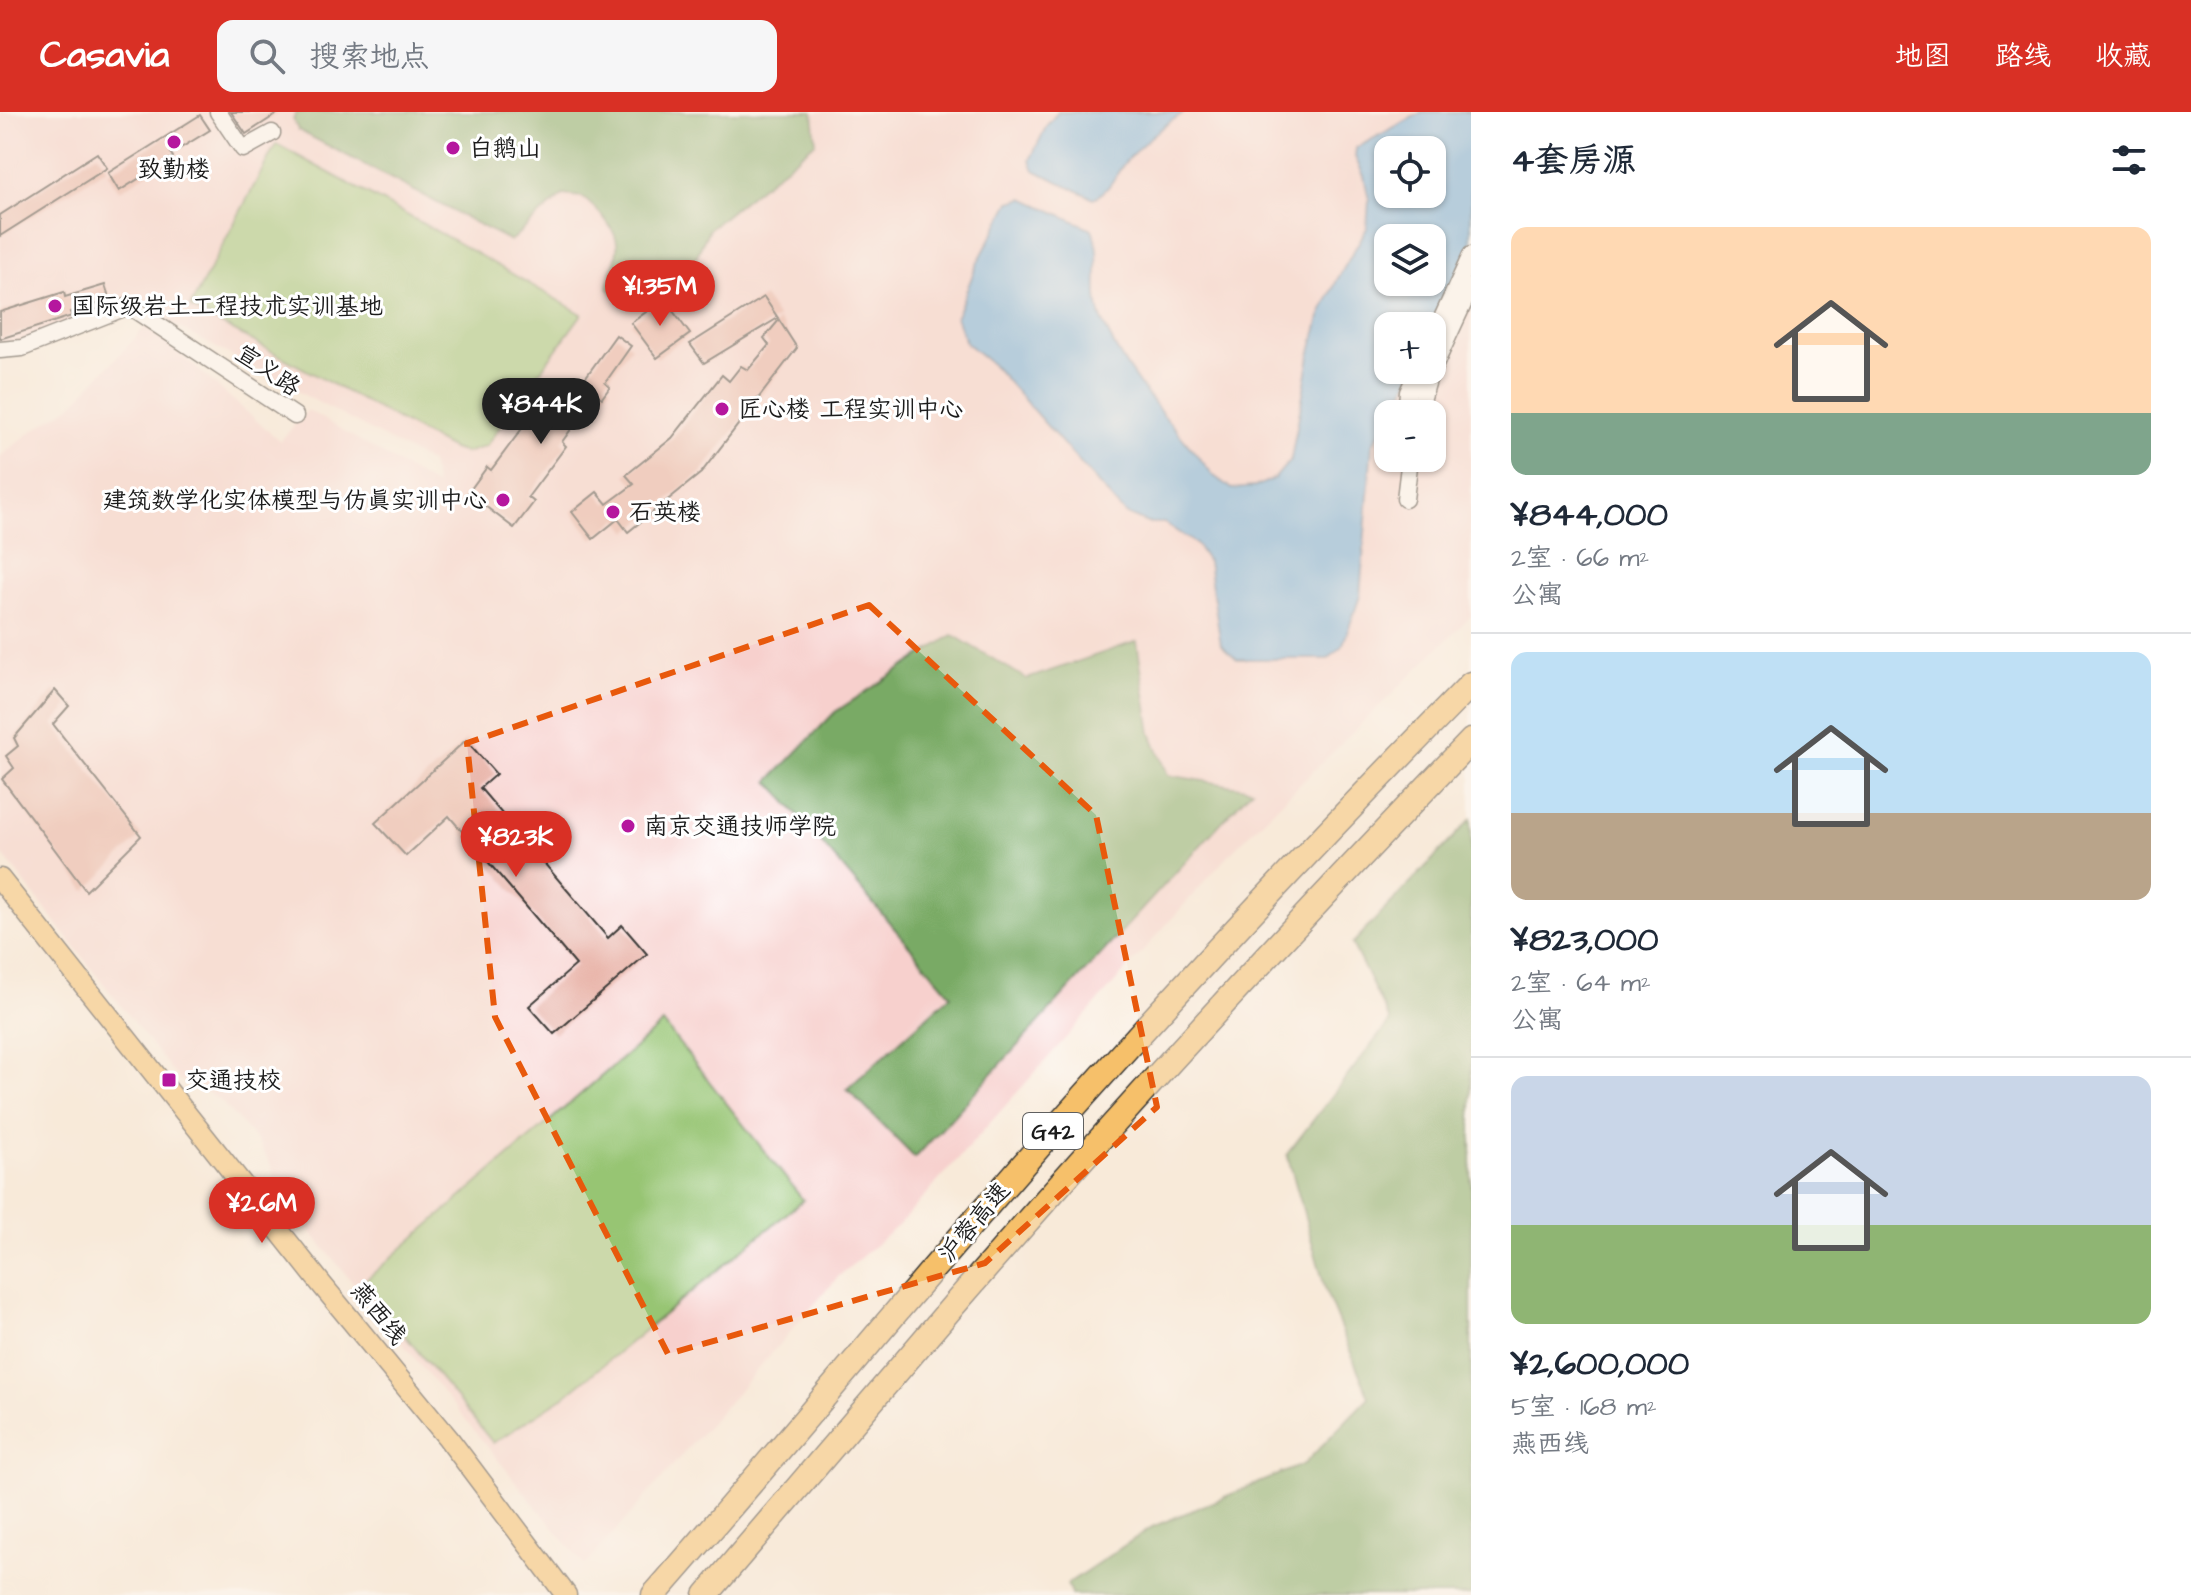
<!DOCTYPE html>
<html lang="zh">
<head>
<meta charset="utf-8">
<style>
	:root { --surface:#fff; --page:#f6f6f7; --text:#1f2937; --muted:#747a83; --line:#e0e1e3; --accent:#d93025 }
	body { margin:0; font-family:"Architects Daughter","LXGW WenKai TC",sans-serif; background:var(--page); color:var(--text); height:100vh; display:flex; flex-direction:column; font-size:30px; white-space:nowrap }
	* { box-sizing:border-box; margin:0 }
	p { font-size:26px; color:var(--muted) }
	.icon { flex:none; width:44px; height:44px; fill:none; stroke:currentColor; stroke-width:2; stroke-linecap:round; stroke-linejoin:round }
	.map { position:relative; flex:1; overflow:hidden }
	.side { display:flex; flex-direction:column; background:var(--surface); width:720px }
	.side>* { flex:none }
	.tools { position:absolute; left:1374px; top:24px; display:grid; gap:16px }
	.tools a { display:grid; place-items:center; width:72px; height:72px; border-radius:16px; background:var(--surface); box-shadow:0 2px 6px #0004; font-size:40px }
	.price { position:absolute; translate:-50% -68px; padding:0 18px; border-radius:28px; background:var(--accent); color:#fff; font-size:26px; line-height:52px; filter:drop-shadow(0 2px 4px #0008) }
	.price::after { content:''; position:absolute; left:50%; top:48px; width:24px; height:18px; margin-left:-12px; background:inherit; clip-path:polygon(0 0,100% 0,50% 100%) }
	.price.active { background:#222; color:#fff }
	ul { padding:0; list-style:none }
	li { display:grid; align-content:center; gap:16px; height:424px; padding:0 40px }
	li+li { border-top:2px solid var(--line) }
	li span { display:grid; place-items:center; height:248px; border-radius:16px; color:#555 }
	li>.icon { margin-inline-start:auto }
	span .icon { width:144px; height:144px; fill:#fffc; stroke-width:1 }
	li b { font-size:34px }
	h2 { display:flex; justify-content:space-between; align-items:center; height:96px; padding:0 40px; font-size:34px }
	header { display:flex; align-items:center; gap:48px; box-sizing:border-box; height:112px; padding:0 40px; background:var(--accent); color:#fff }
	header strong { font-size:38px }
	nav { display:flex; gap:44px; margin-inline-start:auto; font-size:28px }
	.search { width:560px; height:72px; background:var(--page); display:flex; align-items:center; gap:20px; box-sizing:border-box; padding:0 28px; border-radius:16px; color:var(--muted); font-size:30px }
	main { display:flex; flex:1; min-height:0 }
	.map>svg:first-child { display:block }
</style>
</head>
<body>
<header>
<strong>Casavia</strong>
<div class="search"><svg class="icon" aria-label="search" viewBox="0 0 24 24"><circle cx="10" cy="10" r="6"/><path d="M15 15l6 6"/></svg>搜索地点</div>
<nav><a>地图</a><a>路线</a><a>收藏</a></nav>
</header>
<main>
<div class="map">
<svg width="1471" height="1483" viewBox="0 0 1471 1483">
	<rect width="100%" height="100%" fill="#fff"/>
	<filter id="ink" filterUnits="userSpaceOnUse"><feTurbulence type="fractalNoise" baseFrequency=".0125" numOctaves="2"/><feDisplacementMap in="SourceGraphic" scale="16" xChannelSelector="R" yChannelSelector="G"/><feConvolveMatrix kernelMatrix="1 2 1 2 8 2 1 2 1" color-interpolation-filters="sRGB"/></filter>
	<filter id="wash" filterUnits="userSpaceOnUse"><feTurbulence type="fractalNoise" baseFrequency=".006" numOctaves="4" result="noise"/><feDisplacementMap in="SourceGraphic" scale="32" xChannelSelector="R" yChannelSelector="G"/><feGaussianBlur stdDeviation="1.8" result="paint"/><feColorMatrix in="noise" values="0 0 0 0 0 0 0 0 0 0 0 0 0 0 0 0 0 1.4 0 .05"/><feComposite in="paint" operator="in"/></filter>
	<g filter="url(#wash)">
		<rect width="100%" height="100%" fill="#f8ead9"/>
		<path fill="#f7d0cd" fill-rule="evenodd" d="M0,0h615l198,6v-6h658v504l-238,234 -332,373 -62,53 -254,290 -310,-378 -2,-19 -15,-27 -37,-41 -20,-13 -22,-8 -179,-229v-394l31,-25 40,-26 76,-81 133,116 28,-31 128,76 -5,-23 -303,-163 -109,42 -19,2zM1388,38h44v44h-44zM1388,126h44v44h-44zM1388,214h44v44h-44zM1388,302h44v44h-44z"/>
		<g fill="#97c573" stroke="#5a7048" stroke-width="2">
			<polygon points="276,32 453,128 582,202 486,334 466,341 452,337 190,195"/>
			<polygon points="663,911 803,1088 564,1285 493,1331 362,1171"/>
		</g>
		<g fill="#79aa65" stroke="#4a6340" stroke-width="2">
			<path d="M297,0h516l3,30 -107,87 -22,48 8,16 -40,-1 -24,8 -14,-2 -9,-10c1,-14 8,-25 9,-38 3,-19 -21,-42 -35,-53l-19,-2 -53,46 -212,-111 -5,-11z"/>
			<polygon points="953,523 1027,567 1137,529 1151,621 1168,663 1252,677 915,1046 847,977 951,883 769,669 835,600"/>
			<polygon points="1471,707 1471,1483 1071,1483 1067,1472 1152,1415 1304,1352 1369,1285 1327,1183 1287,1042 1390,909 1352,832"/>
		</g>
		<g fill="#69abdd" stroke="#42647c" stroke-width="2" fill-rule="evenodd">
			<path d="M1058,0h127c-23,14 -41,29 -59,49 -11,13 -16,31 -33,37l-59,-28 -4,-10 17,-35z"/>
			<path d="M1422,0h49v132l-39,86v-4h-44v44h26l-22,44h-4v6l-16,25 -12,151 -18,51 -14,12h-91l-16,-14 -13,-83 -12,-18 -32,-21h-17l-23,-10 -129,-146 -29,-24 -10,-26 21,-53 33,-62 14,-4 68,31c12,27 -2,60 10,91 24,58 73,107 112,156l18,13 23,-2 20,-9 16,-19 19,-103 10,-39 17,-37 30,-52 2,-28 -5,-24 -9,-19 1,-9zM1388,38h44v44h-44zM1388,126h44v44h-44z"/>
		</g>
		<g id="blocks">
			<g fill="#e6ab9f">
				<polygon points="231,0 280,0 246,22"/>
				<polygon points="200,3 210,18 171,42 173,45 119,79 108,61"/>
				<polygon points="97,41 107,56 0,124 0,103"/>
				<polygon points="105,173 110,188 70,200 72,204 0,227 0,200 64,180 65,185"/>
				<polygon points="764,185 778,206 704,251 690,232"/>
				<polygon points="664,187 690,222 657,246 631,211"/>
				<polygon points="779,208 797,236 701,361 628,420 618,407 593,427 572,400 597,380 607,392 634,372 626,363 672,326 722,263 729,269 741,254 748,258 769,233 764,226"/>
				<polygon points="616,223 631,234 605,271 610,275 602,286 596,282 562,330 566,334 528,385 534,390 514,416 468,381 487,355 491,358 530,306 547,319"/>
				<polygon points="55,578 69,594 53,612 141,724 86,779 2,667 14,656 6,644 18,634 14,626"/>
				<polygon points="466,628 496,662 480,676 608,826 622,813 647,842 554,922 529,894 576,853 449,704 406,744 375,711"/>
			</g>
		</g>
	</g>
	<g filter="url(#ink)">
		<use href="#blocks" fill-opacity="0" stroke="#3d3b38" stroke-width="2"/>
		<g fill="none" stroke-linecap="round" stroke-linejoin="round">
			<defs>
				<g id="minor">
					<polyline points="218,0 243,37 272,21"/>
					<polyline points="1432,228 1471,143"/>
					<polyline points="0,238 22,236 129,194 295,304"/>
					<polyline points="1406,302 1408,280 1418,258"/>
					<polyline points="1418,302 1428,268 1471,175"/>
					<polyline points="1405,387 1410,346"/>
				</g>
				<polyline id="major" points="0,767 322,1173 448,1326 566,1483"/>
				<g id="highway">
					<path d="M654,1483c118,-134 231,-272 348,-406 151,-174 308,-341 469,-505"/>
					<path d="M706,1483c83,-96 164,-193 247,-289 167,-193 341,-381 518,-565"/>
				</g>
			</defs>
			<use href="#minor" stroke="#3d3b38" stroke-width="19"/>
			<use href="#major" stroke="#3d3b38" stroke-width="23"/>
			<use href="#highway" stroke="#3d3b38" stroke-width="27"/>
			<use href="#minor" stroke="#fff" stroke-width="16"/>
			<use href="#major" stroke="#f6c06b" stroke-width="20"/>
			<use href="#highway" stroke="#f6c06b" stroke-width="24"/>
		</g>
	</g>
	<path d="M0 0H1471V1483H0ZM869,493l227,210 61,292 -172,156 -317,91 -173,-337 -28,-274z" fill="#f8ead9" fill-opacity=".55" fill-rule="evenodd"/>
	<path fill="none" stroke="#e8590c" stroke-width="6" stroke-dasharray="16 10" stroke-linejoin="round" d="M869,493l227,210 61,292 -172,156 -317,91 -173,-337 -28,-274z"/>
	<g fill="#b5179e" stroke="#fff" stroke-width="3">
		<circle cx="174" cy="30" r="8"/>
		<circle cx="453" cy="36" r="8"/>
		<circle cx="55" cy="194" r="8"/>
		<circle cx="722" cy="297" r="8"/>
		<circle cx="503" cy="388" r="8"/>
		<circle cx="613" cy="400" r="8"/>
		<circle cx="628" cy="714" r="8"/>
		<rect x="161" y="960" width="16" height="16" rx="4"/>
	</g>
	<g text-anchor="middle" stroke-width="6" stroke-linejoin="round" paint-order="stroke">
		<rect fill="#fff" stroke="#606060" stroke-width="2" x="1023" y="1001" width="60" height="36" rx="6"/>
		<g font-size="22" font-weight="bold" fill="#1c1c1c">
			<text x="1053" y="1027">G42</text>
		</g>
		<g font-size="24" fill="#1c1c1c" stroke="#fff" text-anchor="start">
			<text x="469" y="44">白鹅山</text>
			<text x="174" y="65" text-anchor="middle">致勤楼</text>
			<text x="71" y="202">国际级岩土工程技术实训基地</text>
			<text x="738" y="305">匠心楼 工程实训中心</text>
			<text x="487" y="396" text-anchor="end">建筑数学化实体模型与仿真实训中心</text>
			<text x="629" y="408">石英楼</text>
			<text x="644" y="722">南京交通技师学院</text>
			<text x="185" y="976">交通技校</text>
		</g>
		<g font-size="24" fill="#1c1c1c" stroke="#fff">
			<text transform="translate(268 258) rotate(34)" y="8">宣义路</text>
			<text transform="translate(974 1110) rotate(-50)" y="8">沪蓉高速</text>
			<text transform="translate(379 1201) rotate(51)" y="8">燕西线</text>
		</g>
	</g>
</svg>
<div class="tools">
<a><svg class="icon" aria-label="locate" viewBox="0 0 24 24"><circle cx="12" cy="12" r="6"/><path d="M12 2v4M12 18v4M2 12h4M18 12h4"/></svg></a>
<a><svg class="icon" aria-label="layers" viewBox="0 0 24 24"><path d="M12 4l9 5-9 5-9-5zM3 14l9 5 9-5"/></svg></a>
<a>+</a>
<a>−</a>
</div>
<b class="price" style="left:660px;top:216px">¥1.35M</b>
<b class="price active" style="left:541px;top:334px">¥844K</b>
<b class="price" style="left:516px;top:767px">¥823K</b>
<b class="price" style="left:262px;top:1133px">¥2.6M</b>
</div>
<section class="side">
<h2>4套房源<svg class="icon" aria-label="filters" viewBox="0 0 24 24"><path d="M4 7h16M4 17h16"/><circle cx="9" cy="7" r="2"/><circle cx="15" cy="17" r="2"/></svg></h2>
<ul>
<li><span style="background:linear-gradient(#ffd9b3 75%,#7fa58c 0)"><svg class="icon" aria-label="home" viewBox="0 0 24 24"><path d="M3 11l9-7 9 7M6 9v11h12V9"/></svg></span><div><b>¥844,000</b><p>2室 · 66 m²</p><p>公寓</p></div></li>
<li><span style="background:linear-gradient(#bfe0f5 65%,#b9a48a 0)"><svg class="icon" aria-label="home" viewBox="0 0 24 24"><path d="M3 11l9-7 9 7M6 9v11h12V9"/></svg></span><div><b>¥823,000</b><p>2室 · 64 m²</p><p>公寓</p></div></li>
<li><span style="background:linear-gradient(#c9d6e8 60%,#8fb573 0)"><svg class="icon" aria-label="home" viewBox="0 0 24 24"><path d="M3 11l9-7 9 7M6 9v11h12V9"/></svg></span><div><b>¥2,600,000</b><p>5室 · 168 m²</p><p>燕西线</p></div></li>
</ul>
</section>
</main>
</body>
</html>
